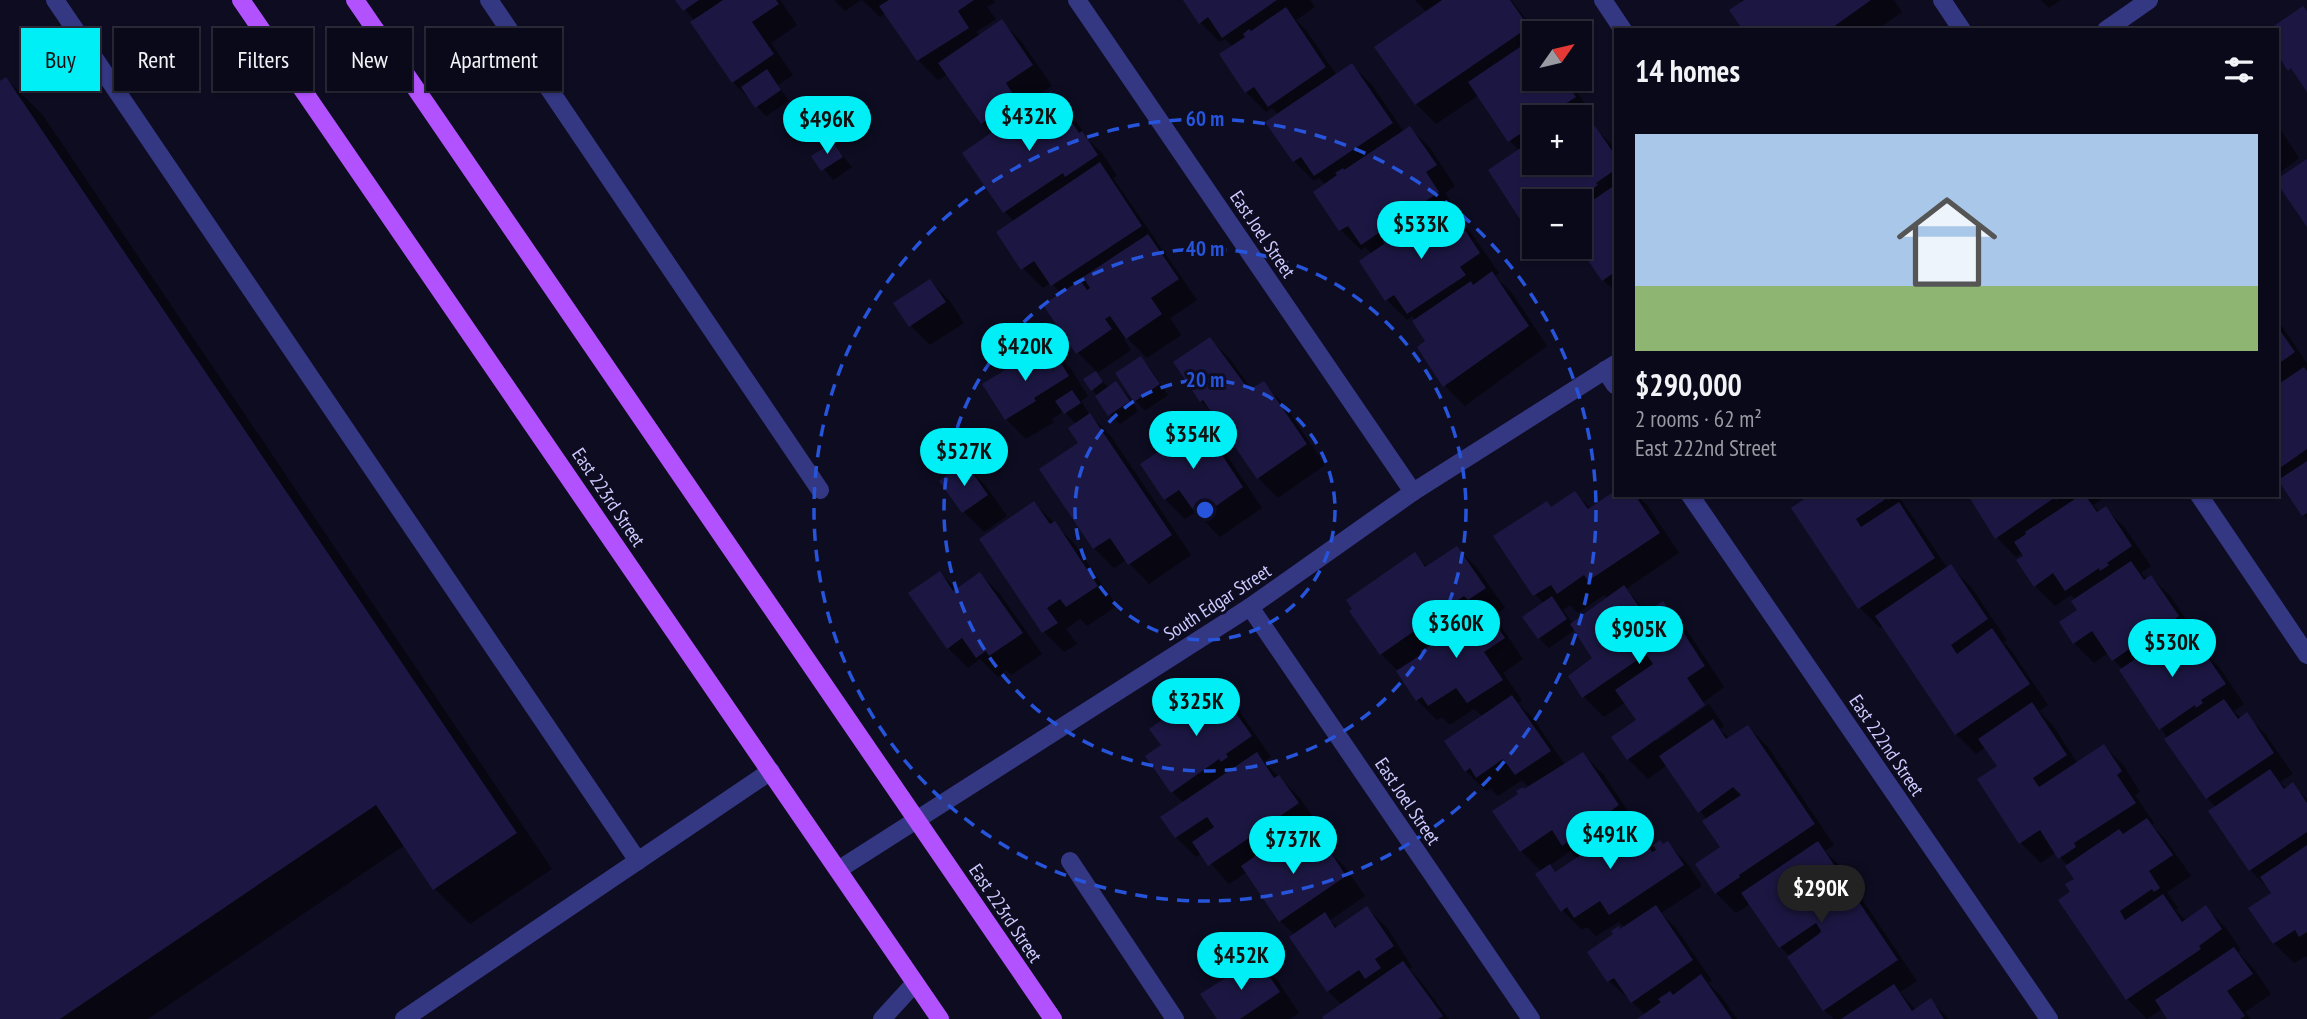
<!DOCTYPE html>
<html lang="en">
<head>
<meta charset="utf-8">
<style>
	:root { --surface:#0a0919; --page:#181726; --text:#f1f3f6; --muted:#999aa2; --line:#2a2a38; --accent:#00eff6 }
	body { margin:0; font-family:"PT Sans Narrow",sans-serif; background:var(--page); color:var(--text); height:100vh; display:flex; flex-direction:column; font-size:26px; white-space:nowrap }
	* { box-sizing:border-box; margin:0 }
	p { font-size:23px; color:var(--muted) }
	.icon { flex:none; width:38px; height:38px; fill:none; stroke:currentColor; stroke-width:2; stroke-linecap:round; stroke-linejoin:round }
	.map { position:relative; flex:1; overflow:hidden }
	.panel { position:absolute; left:1614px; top:28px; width:665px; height:469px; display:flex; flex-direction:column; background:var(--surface); border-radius:0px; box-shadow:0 2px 5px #0004,0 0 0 2px var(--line) }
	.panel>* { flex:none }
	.banner { position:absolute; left:21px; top:28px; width:665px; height:63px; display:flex; gap:14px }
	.needle { width:46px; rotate:56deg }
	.fabs { position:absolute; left:1522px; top:21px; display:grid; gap:14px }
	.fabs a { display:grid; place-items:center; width:70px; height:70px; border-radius:0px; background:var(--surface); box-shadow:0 2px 5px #0004,0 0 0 2px var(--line); font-size:35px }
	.price { position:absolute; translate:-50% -60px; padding:0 16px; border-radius:24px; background:var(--accent); color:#111; font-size:23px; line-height:46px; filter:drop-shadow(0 2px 4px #0008) }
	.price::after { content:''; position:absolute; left:50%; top:42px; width:21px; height:16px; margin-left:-10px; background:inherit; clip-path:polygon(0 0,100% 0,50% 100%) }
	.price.current { background:#222; color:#fff }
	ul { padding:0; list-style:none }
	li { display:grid; align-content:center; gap:14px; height:371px; padding:0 21px }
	li span { display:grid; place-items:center; height:217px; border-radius:0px; color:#555 }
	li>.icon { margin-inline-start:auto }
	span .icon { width:126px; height:126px; fill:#fffc; stroke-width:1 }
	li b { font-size:30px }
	h2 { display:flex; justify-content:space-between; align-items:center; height:84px; padding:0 21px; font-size:30px }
	.tag { padding:0 24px; border-radius:0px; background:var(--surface); box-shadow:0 2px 5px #0004,0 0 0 2px var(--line); font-size:24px; line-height:63px }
	.tag.current { background:var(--accent); color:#111 }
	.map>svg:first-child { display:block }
</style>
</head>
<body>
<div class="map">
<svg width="2307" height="1019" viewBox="0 0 2307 1019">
	<rect width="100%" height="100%" fill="#0e0c21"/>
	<g fill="#0007" fill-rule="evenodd">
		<polygon points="677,0 780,0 797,25 771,43 793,75 778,85 789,101 766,116 733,82 695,21"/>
		<polygon points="834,0 861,0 845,11"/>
		<polygon points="862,0 993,0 995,2 987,7 996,19 976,32 980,36 1001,21 1021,41 1052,86 1025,104 1028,109 1051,93 1071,113 1088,140 1102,153 1117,176 1113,178 1197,300 1170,318 1181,335 1147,358 1127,338 1124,340 1131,350 1096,374 1109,388 1116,383 1128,396 1138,411 1120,424 1110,414 1086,380 1097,372 1077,352 1062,294 1051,283 1043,288 1023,268 1014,221 1005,212 965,153 993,134 982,123 948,74 938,80 918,60 886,13 880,17"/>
		<polygon points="1185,0 1310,0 1315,7 1296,20 1306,30 1337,76 1352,65 1372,85 1404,132 1410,128 1430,148 1455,186 1445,193 1458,213 1454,215 1471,233 1499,273 1495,276 1512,293 1547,346 1465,406 1445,386 1419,348 1428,341 1416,321 1412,316 1407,320 1387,300 1372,254 1365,247 1361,250 1341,230 1315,192 1326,185 1319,178 1314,181 1294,161 1279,115 1272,108 1266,112 1246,92 1233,47 1225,39 1220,42 1201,23"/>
		<path d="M1415,0h96l26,33h-2v46h33l26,38 -10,7 6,7 5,-3 20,20v143l-12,-11 -23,-35v-44h-45v33l-6,-5 -10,-79 -9,-9 -31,-46 -43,29 -20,-20 -39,-57 50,-34zM1535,117h45v46h-45z"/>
		<polygon points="1740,0 1894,0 1902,12 1877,30 1745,30 1743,3"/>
		<polygon points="2041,0 2061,0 2049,8"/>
		<polygon points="6,79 42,114 552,869 470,924 435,889 405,845 148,1019 0,1019 0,83"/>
		<polygon points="2277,124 2299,158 2277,175"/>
		<polygon points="833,144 852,167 833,180 814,157"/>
		<polygon points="930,281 950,301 964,323 930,345 910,325"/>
		<polygon points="2277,319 2307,363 2307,519 2277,479"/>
		<polygon points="1210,339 1230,359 1252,390 1263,383 1283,403 1325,465 1278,498 1258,478 1217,417 1201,401"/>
		<polygon points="1051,349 1071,369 1088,396 1081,401 1089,414 1110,435 1191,555 1149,584 1126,560 1114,568 1094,548 1076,424 1064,411 1052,419 1054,422 1026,439 1006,419 985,385 1016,371"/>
		<polygon points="1140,358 1150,368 1168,395 1145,411 1133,398"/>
		<polygon points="1200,425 1220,445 1262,508 1220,537 1196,512 1185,519 1165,499 1142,465"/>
		<polygon points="965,465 985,485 1007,516 984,532 964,512 942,481"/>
		<path d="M1575,493l16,16 24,-16v2h22l10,10 32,48 -53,36 22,24 14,-10 20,20 42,64 -70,52 2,2 53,-37 15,22 -4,3 10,10 18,-12 20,20 66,98 -9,6 13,13 79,117 -17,11 16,18 15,-9 18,18h-115l-10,-9 -34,-54 -10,-9 -30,-43 -14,9 -20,-20 6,-45 -15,-28 -40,-55 -19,14 -20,-20 11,-39 -13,-18 -22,15 -20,-20 -14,-20 24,-19 -19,-28 -26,18 -10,-10 5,-34 -9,-10 17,-86zM1604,595l4,4 -35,25 -10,-14 7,-5 8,8z"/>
		<polygon points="1813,495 1898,495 1948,569 1951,567 1971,587 2007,640 2004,642 2011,650 2048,705 2039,711 2052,724 2078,764 2104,746 2124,766 2140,792 2135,795 2154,823 2152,825 2166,840 2191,876 2167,892 2178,908 2176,910 2186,921 2206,908 2226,928 2241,950 2238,952 2254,969 2271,994 2245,1012 2251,1019 2169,1019 2162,1009 2147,1019 2127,999 2073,892 2076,879 2068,866 2056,852 2041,863 2021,843 1980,780 1999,767 1986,747 1976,754 1956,734 1883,625 1880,628 1860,608"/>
		<polygon points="1969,495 2102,495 2104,498 2093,505 2100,512 2105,508 2125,528 2151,566 2141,573 2148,580 2151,577 2171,597 2197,636 2187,644 2194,650 2199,647 2219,667 2244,704 2234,711 2241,718 2246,715 2266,735 2293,774 2280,782 2287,789 2293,785 2307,799 2307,958 2306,956 2294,963 2274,943 2251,908 2273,893 2250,870 2217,808 2207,798 2123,670 2108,653 2094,663 2074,643 2080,611 2076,600 2071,595 2055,606 2035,586 2023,553 2016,557 1996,537"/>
		<polygon points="1034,503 1074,543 1117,606 1087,626 1080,619 1066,629 1077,644 1064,652 1044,632 981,539"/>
		<path d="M1457,548l20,20 28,40 -13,9 8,8 23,34 -20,14 19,27 -4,3 14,14 33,48 18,-11 20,20 35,52 -3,2 18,19 7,-5 3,4 4,-3 20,20 15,23 -41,27 14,14 37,54 -4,2 13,13 16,23h-97l6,-4 -37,-34 12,-50 4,-3 -6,-6 -23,14 -9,-9 -5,3 -20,-20 -20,-38 -21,-21 3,-60 6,-3 -8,-8 -24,16 -8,-8 -4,3 -20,-20 17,-54 -9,-8 -24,16 -8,-8 -5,3 -20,-20 -20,-30 -16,-16 34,-99 13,13zM1570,851l8,8 -22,14 -7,-7z"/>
		<polygon points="940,573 957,590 980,574 1000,594 1042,654 1011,675 1006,670 998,677 980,659 968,668 948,648"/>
		<polygon points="1215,685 1235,705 1271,757 1264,762 1299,797 1318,824 1291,842 1293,845 1282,849 1290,857 1314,840 1323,849 1325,847 1345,867 1365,896 1330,920 1338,928 1367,908 1387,928 1412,967 1409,969 1422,983 1449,1019 1326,1019 1342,1005 1328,991 1295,935 1280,921 1247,872 1229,884 1202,853 1196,857 1176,837 1184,803 1172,792 1163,746"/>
		<polygon points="1257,960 1277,980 1299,1013 1290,1019 1219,1019"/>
	</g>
	<g fill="#1c1742">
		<polygon points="675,0 699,0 683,11"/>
		<polygon points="723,0 776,0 779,4 752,22 774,54 732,83 690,22"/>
		<polygon points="889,0 974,0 958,11 969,28 917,61 879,6"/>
		<polygon points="1183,0 1277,0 1222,38 1208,17 1199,24"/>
		<polygon points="1442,0 1510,0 1529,27 1415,105 1374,47"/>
		<polygon points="1744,0 1871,0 1829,30 1743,30 1729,10"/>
		<polygon points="2303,6 2307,11 2307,92 2291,68 2288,71 2277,54 2277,30 2268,30"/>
		<polygon points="1286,7 1326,67 1268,107 1254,87 1245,93 1219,54 1245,37 1243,34 1249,29 1251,31"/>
		<polygon points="1002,19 1033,65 1006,83 1017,100 981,124 938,63"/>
		<polygon points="1526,43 1535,55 1535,79 1564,79 1576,97 1550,114 1552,116 1549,117 1535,117 1535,124 1508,142 1468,82"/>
		<polygon points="1352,63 1393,123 1314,176 1301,157 1293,162 1265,122"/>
		<polygon points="767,69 781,90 755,108 741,87"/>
		<polygon points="6,77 517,833 433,890 376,805 60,1019 0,1019 0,81"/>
		<polygon points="1051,91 1079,133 1082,131 1098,155 1065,177 1063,173 1003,213 962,153"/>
		<polygon points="1580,122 1587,131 1595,126 1615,155 1615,170 1596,183 1598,185 1591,190 1590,188 1570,201 1535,201 1535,225 1527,230 1488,170 1535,138 1535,163 1580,163"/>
		<polygon points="1410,126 1437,165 1426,172 1439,192 1361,245 1348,226 1339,231 1313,192 1337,175 1335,173 1343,168 1344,170"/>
		<polygon points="833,142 843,157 821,171 811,156"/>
		<polygon points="2307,159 2307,227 2277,183 2277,179"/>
		<polygon points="1100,162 1142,226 1051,286 1034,261 1021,270 996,232"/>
		<polygon points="1615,185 1615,272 1602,281 1579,247 1580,209"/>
		<polygon points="1452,210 1480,253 1460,267 1466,275 1407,314 1394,295 1385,301 1359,261 1384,244 1383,241 1389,237 1391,239 1426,216 1432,224"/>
		<polygon points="1148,234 1179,279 1151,298 1162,314 1126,339 1110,316 1105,319 1112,329 1076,354 1043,305 1080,280 1087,290 1090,288 1083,277"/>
		<polygon points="1492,271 1529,326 1443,387 1417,347 1425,341 1412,321 1471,281 1473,285"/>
		<polygon points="930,279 946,302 909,327 893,303"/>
		<polygon points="2277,326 2295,352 2277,365"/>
		<polygon points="1210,337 1249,390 1264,381 1307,444 1257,479 1203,400 1200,402 1173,362"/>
		<polygon points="1051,347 1069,376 1034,398 1036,401 1005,420 982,384 1013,365 1016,369"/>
		<polygon points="1141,356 1160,384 1134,402 1115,373"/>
		<polygon points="2304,367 2307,371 2307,449 2277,470 2277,385"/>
		<polygon points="1096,371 1103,382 1091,391 1083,379"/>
		<polygon points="1116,381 1130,401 1108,416 1095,396"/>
		<polygon points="1072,390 1081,403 1064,414 1055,401"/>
		<polygon points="1090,413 1172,535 1128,565 1110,538 1093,549 1039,469 1078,443 1068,428"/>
		<polygon points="1201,423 1243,487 1199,518 1179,490 1164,500 1140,464"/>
		<polygon points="2307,461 2307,513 2302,516 2278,480"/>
		<polygon points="965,462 988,495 962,513 939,481"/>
		<polygon points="1575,491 1588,509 1615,491 1615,495 1635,495 1660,533 1588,581 1584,575 1557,594 1551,585 1533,596 1493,536 1547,501 1551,507"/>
		<polygon points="1810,495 1895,495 1888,500 1887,498 1856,519 1861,527 1899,502 1935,558 1858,609 1791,508"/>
		<polygon points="1968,495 2063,495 2056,500 2054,498 1995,539"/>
		<polygon points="2081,495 2085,495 2097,512 2106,506 2132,546 2107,563 2109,565 2100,571 2099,568 2065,591 2053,573 2034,587 2016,560 2023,556 2014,542 2026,534 2025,532"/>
		<polygon points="1034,501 1050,524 1055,521 1098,586 1066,607 1060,599 1047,608 1058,623 1042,633 979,539"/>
		<polygon points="1457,546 1486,588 1468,600 1464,596 1380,655 1349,611 1352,609 1346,600 1415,552 1425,567"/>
		<polygon points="2131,561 2144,580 2151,575 2179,616 2148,639 2147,637 2112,661 2092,631 2073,644 2059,622 2077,610 2071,601"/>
		<polygon points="1951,564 1988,619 1951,645 1957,654 1992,628 2030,684 1955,735 1875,616"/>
		<polygon points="940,571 953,591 980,572 1023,633 989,656 986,651 976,658 962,638 947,649 908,593"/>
		<polygon points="1624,585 1644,614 1663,601 1705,666 1687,678 1705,705 1627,760 1611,737 1636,720 1615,690 1653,664 1646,654 1582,698 1568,676 1592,658 1570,624"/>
		<polygon points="1552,596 1567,619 1538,639 1522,617"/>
		<polygon points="1481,603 1505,638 1484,652 1503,680 1467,703 1456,688 1428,706 1422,697 1416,701 1396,671 1422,654 1420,651 1439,641 1435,634"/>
		<polygon points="2177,631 2190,651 2199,645 2226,684 2201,700 2203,703 2196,708 2195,705 2159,730 2119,670"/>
		<polygon points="1215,683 1252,736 1226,754 1228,757 1221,762 1219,759 1171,793 1145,756 1161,745 1149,729"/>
		<polygon points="1512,695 1551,751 1515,775 1503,759 1476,778 1470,768 1465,772 1444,741"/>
		<polygon points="2224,699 2238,719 2247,712 2274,753 2206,799 2164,739"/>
		<polygon points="2032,702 2067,755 2033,778 2039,787 2104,744 2122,771 2117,775 2136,803 2074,843 2076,847 2058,859 2040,830 2019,844 1977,779 1997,766 1978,739"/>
		<polygon points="1713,719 1726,739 1748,725 1815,824 1739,875 1740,877 1715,894 1695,864 1720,847 1702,821 1741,795 1733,787 1698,813 1659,756"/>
		<polygon points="1257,752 1274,778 1279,775 1299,803 1273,821 1275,824 1267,829 1265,827 1208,866 1192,842 1214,827 1207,817 1175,838 1160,817"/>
		<polygon points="1583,752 1619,805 1562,846 1552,830 1520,852 1492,811 1518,794 1516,791 1523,787 1524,789"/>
		<polygon points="2270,769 2284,789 2293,782 2307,803 2307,832 2249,871 2208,811"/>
		<polygon points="1620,812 1628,823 1631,821 1652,852 1656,850 1653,845 1660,840 1663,844 1668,841 1684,865 1609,915 1600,901 1574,918 1567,907 1561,912 1535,874 1550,864 1555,872 1608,837 1601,825"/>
		<polygon points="2147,818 2173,855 2149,871 2160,888 2154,892 2152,889 2120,911 2125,920 2163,894 2182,922 2206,905 2222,929 2199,946 2201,949 2126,1000 2058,900 2070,892 2065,884 2074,879 2065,866 2119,829 2123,834"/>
		<polygon points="1315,838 1321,848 1326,845 1346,876 1279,922 1241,866 1277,841 1287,856"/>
		<polygon points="1818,841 1898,960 1823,1011 1787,957 1820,933 1821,931 1816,923 1779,948 1741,893"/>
		<polygon points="2307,845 2307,932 2299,937 2295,930 2273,944 2248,908 2271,893 2260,877"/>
		<polygon points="1656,905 1693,960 1631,1003 1614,978 1607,982 1587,952 1613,934 1611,931 1619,926 1620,929"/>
		<polygon points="1367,906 1394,946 1375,959 1381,968 1365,979 1359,970 1327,992 1289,937 1325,912 1335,928"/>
		<polygon points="2234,947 2253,974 2227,991 2245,1016 2240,1019 2167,1019 2155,1000"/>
		<polygon points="1257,958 1280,992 1240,1019 1217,1019 1200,994"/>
		<polygon points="1403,961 1443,1016 1438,1019 1323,1019 1322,1017"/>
		<polygon points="1701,974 1732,1019 1637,1019 1661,1002 1658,999 1670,991 1673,995"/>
		<polygon points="1894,984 1912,1011 1931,998 1944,1019 1841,1019"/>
	</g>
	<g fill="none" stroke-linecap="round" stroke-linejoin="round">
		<g stroke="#343782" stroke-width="18">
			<polyline points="55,0 638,861"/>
			<polyline points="489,0 820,490"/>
			<polyline points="1077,0 1413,492"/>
			<polyline points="1603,0 1623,30"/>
			<polyline points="1942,0 1962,30"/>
			<polyline points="2106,30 2149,0"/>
			<polyline points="1605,370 1615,385"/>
			<polyline points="1690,495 2049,1019"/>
			<polyline points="2199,495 2307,655"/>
			<polyline points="1250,607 1531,1019"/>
			<polyline points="1070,861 1175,1019"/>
			<polyline points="838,870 1250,607 1413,492 1615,364"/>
			<polyline points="404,1019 771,771"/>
			<polyline points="882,1019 915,983"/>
		</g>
		<g stroke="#b252ff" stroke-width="18">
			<polyline points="241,0 940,1019"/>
			<polyline points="355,0 1053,1019"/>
		</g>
	</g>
	<g fill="none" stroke="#2654da" stroke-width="3.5" stroke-dasharray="12 9">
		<circle cx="1205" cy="510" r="130"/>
		<circle cx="1205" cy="510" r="261"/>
		<circle cx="1205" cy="510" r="391"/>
	</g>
	<g text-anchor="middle" stroke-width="6" stroke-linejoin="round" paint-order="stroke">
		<g font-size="19" fill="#cdcbff" stroke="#0e0c21">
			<text transform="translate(1263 234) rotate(56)" y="7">East Joel Street</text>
			<text transform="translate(609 497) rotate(56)" y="7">East 223rd Street</text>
			<text transform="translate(1217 602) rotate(-33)" y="7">South Edgar Street</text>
			<text transform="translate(1887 745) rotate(56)" y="7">East 222nd Street</text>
			<text transform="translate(1408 801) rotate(56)" y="7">East Joel Street</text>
			<text transform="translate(1006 913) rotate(56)" y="7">East 223rd Street</text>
		</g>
	</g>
	<circle cx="1205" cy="510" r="10" fill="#2654da" stroke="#0e0c21" stroke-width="3.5"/>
	<g font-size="21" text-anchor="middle" font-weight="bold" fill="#2654da" stroke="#0e0c21" stroke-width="6" stroke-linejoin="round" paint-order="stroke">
		<text x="1205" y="126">60 m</text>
		<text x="1205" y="256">40 m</text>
		<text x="1205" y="387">20 m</text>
	</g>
</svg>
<div class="fabs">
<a><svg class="needle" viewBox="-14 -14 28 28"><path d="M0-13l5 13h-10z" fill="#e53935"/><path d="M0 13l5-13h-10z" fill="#999aa2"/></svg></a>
<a>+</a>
<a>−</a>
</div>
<b class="price" style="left:1029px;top:153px">$432K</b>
<b class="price" style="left:827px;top:156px">$496K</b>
<b class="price" style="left:1421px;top:261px">$533K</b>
<b class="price" style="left:1025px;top:383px">$420K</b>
<b class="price" style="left:1193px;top:471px">$354K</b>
<b class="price" style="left:964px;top:488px">$527K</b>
<b class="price" style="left:1456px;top:660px">$360K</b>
<b class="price" style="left:1639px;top:666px">$905K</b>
<b class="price" style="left:2172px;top:679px">$530K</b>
<b class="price" style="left:1196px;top:738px">$325K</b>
<b class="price" style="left:1610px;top:871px">$491K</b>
<b class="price" style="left:1293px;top:876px">$737K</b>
<b class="price current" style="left:1821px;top:925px">$290K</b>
<b class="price" style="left:1241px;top:992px">$452K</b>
<div class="banner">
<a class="tag current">Buy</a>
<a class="tag">Rent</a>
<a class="tag">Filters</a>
<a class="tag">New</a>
<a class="tag">Apartment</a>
</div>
<section class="panel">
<h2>14 homes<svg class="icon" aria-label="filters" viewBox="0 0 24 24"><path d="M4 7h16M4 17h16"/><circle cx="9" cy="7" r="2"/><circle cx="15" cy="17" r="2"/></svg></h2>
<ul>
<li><span style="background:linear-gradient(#a9c7e8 70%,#8fb573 0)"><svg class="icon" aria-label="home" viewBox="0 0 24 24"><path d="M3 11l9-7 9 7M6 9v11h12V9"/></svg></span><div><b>$290,000</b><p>2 rooms · 62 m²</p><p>East 222nd Street</p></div></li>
</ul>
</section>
</div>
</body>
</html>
